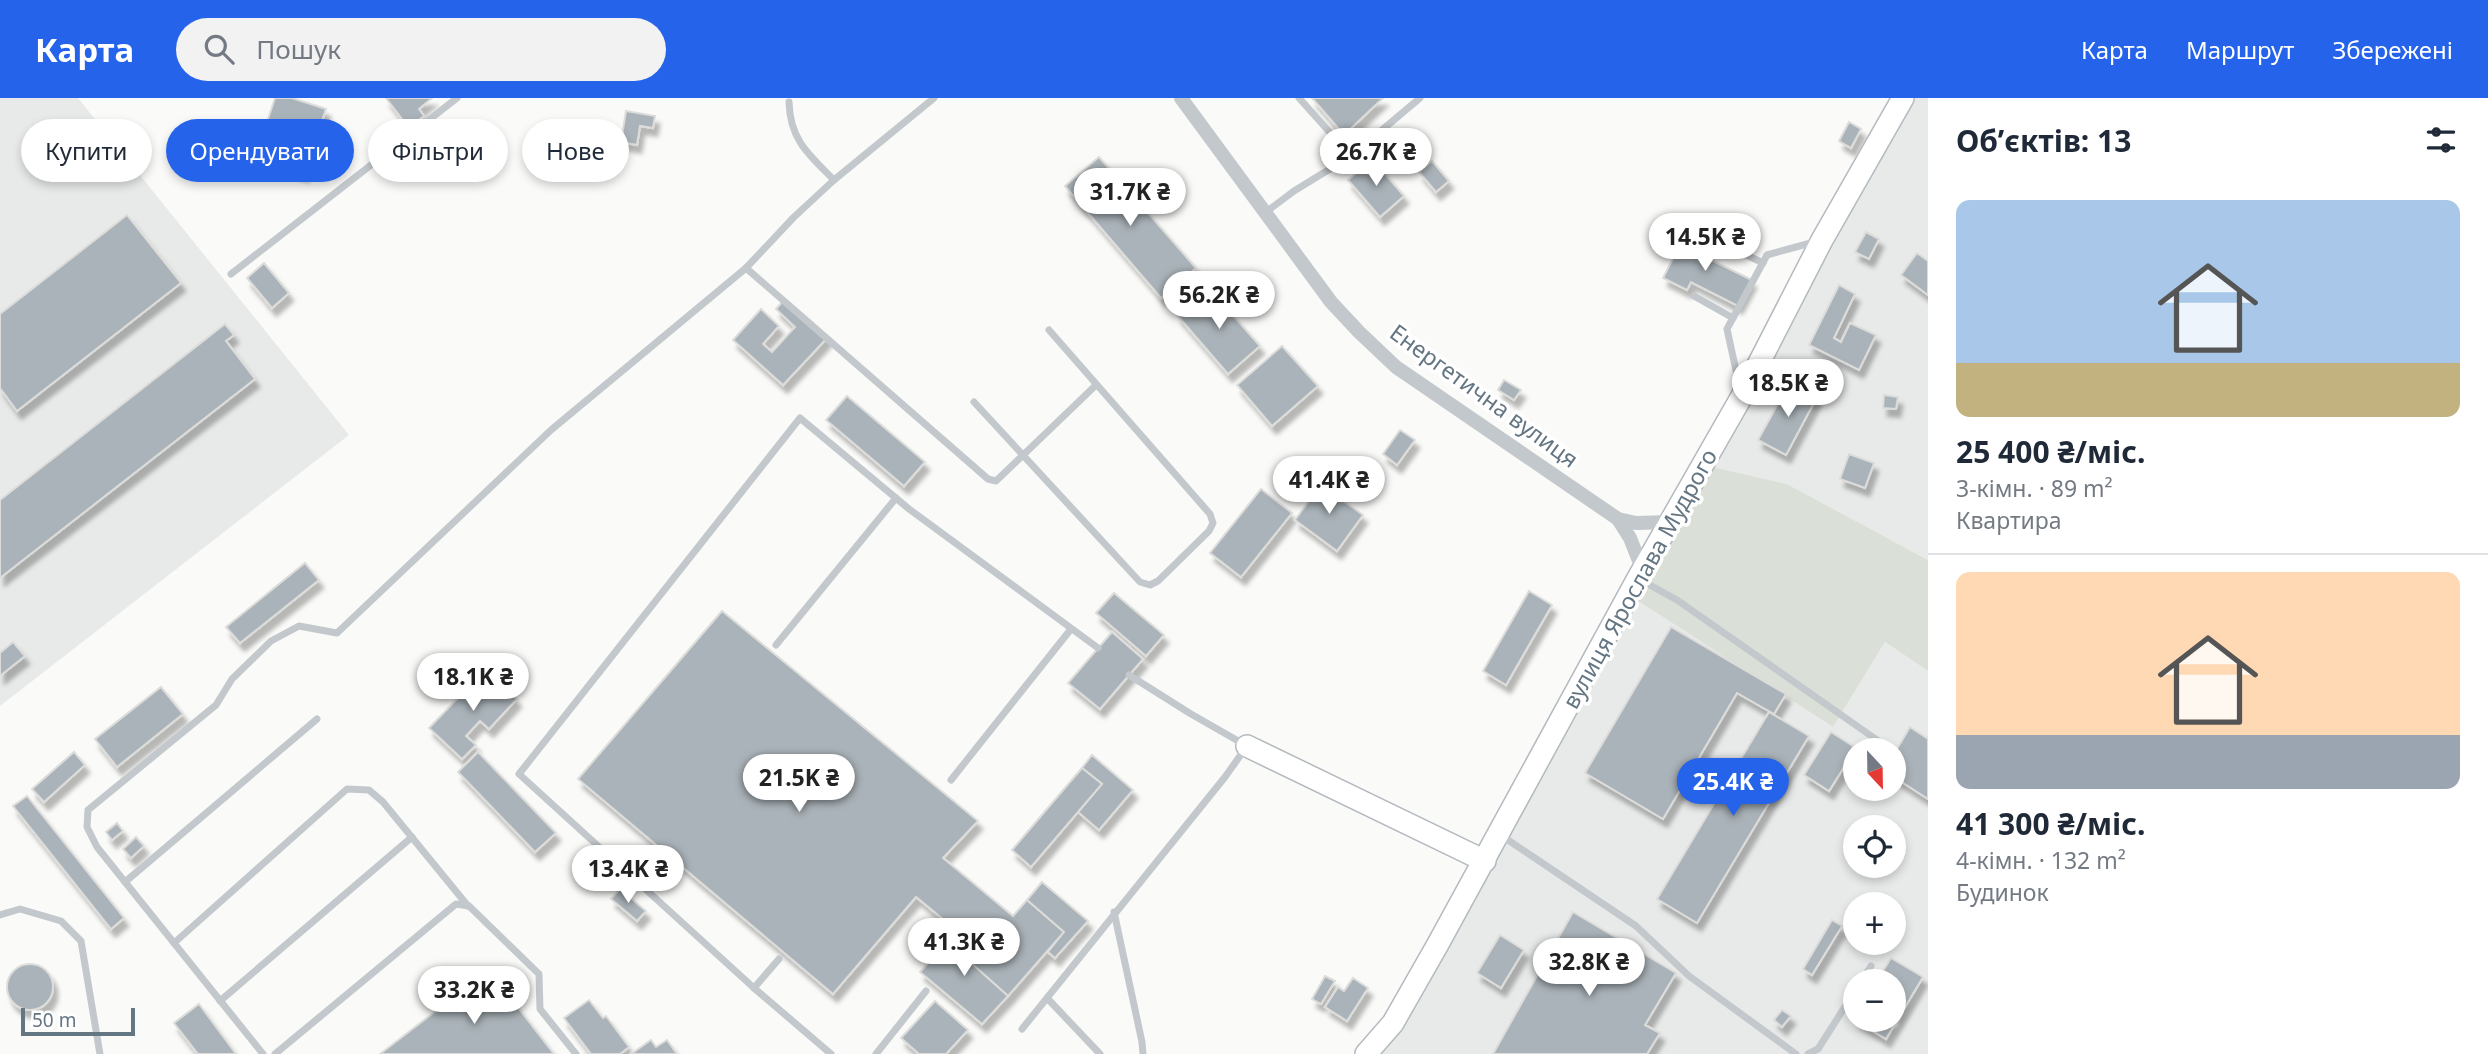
<!DOCTYPE html>
<html lang="uk">
<head>
<meta charset="utf-8">
<style>
	:root { --surface:#fff; --page:#f2f2f3; --text:#1f2937; --muted:#747a83; --line:#e0e1e3; --accent:#2563eb }
	body { margin:0; font-family:"Noto Sans",sans-serif; background:var(--page); color:var(--text); height:100vh; display:flex; flex-direction:column; font-size:26px; white-space:nowrap }
	* { box-sizing:border-box; margin:0 }
	p { font-size:23px; color:var(--muted) }
	.icon { flex:none; width:38px; height:38px; fill:none; stroke:currentColor; stroke-width:2; stroke-linecap:round; stroke-linejoin:round }
	.map { position:relative; flex:1; overflow:hidden }
	.sheet { display:flex; flex-direction:column; background:var(--surface); width:560px }
	.sheet>* { flex:none }
	.top-card { position:absolute; left:21px; top:21px; width:665px; height:63px; display:flex; gap:14px }
	.needle { width:46px; rotate:158deg }
	.buttons { position:absolute; left:1843px; top:640px; display:grid; gap:14px }
	.buttons a { display:grid; place-items:center; width:63px; height:63px; border-radius:50%; background:var(--surface); box-shadow:0 4px 10px #0003; font-size:35px }
	.scale { position:absolute; left:21px; bottom:18px; width:114px; box-sizing:border-box; padding-left:7px; border:4px solid #657683; border-top:0; font-size:19px; line-height:24px; white-space:nowrap; color:#657683; -webkit-text-stroke:5px #fff; paint-order:stroke }
	.price { position:absolute; translate:-50% -60px; padding:0 16px; border-radius:24px; background:#fff; color:#222; font-size:23px; line-height:46px; filter:drop-shadow(0 2px 4px #0008) }
	.price::after { content:''; position:absolute; left:50%; top:42px; width:21px; height:16px; margin-left:-10px; background:inherit; clip-path:polygon(0 0,100% 0,50% 100%) }
	.price.on { background:var(--accent); color:#fff }
	ul { padding:0; list-style:none }
	li { display:grid; align-content:center; gap:14px; height:371px; padding:0 28px }
	li+li { border-top:2px solid var(--line) }
	li span { display:grid; place-items:center; height:217px; border-radius:14px; color:#555 }
	li>.icon { margin-inline-start:auto }
	span .icon { width:126px; height:126px; fill:#fffc; stroke-width:1 }
	li b { font-size:30px }
	h2 { display:flex; justify-content:space-between; align-items:center; height:84px; padding:0 28px; font-size:30px }
	.chip { padding:0 24px; border-radius:32px; background:var(--surface); box-shadow:0 4px 10px #0003; font-size:24px; line-height:63px }
	.chip.on { background:var(--accent); color:#fff }
	header { display:flex; align-items:center; gap:42px; box-sizing:border-box; height:98px; padding:0 35px; background:var(--accent); color:#fff }
	header strong { font-size:33px }
	nav { display:flex; gap:38px; margin-inline-start:auto; font-size:24px }
	.search { width:490px; height:63px; background:var(--page); display:flex; align-items:center; gap:18px; box-sizing:border-box; padding:0 24px; border-radius:38px; color:var(--muted); font-size:26px }
	main { display:flex; flex:1; min-height:0 }
	.map>svg:first-child { display:block }
</style>
</head>
<body>
<header>
<strong>Карта</strong>
<div class="search"><svg class="icon" aria-label="search" viewBox="0 0 24 24"><circle cx="10" cy="10" r="6"/><path d="M15 15l6 6"/></svg>Пошук</div>
<nav><a>Карта</a><a>Маршрут</a><a>Збережені</a></nav>
</header>
<main>
<div class="map">
<svg width="1928" height="956" viewBox="0 0 1928 956">
	<defs>
		<filter id="shadow"><feDropShadow dx="4.5" dy="8" stdDeviation="2" flood-color="#0004"/></filter>
	</defs>
	<rect width="100%" height="100%" fill="#fafaf8"/>
	<g fill="#e8e9e9" fill-rule="evenodd">
		<polygon points="0,0 78,0 349,337 0,608"/>
		<polygon points="1905,0 1928,0 1928,462 1787,386 1709,368"/>
		<path d="M1632,499l201,130 52,-85 43,29v383h-559zM1855,653h39v38h-39zM1855,730h39v38h-39zM1855,807h39v38h-39zM1855,884h39v38h-39z"/>
	</g>
	<polygon fill="#dadfd7" points="1709,368 1787,386 1928,462 1928,573 1885,544 1833,629 1632,499"/>
	<g fill="#aab3b9" stroke="#dcdcda" stroke-width="2" filter="url(#shadow)">
		<polygon points="275,0 292,0 326,11 304,76 255,60"/>
		<polygon points="386,0 432,0 419,11 424,18 409,30"/>
		<polygon points="1312,0 1383,0 1344,37"/>
		<polygon points="626,13 655,18 653,30 640,28 637,47 621,44"/>
		<polygon points="1849,24 1861,31 1851,50 1839,43"/>
		<polygon points="1099,59 1196,170 1161,200 1065,88"/>
		<polygon points="1372,61 1404,98 1380,119 1348,82"/>
		<polygon points="1432,63 1449,83 1436,94 1419,74"/>
		<polygon points="127,117 181,185 17,313 0,290 0,216"/>
		<polygon points="1866,134 1879,141 1869,161 1855,154"/>
		<polygon points="1684,139 1707,150 1703,158 1752,182 1738,208 1691,184 1687,192 1663,180"/>
		<polygon points="1917,155 1928,163 1928,197 1901,177"/>
		<polygon points="264,165 289,195 272,210 247,180"/>
		<polygon points="1839,187 1855,196 1834,240 1841,244 1850,225 1876,237 1859,272 1809,247"/>
		<polygon points="1209,190 1260,248 1228,276 1177,217"/>
		<polygon points="785,201 828,239 783,287 733,242 761,211 779,228 763,246 772,254 795,229 776,211"/>
		<polygon points="225,226 234,237 226,243 255,281 0,480 0,402"/>
		<polygon points="1282,248 1318,288 1272,328 1237,287"/>
		<polygon points="1504,282 1521,292 1514,302 1498,292"/>
		<polygon points="1790,284 1817,299 1786,357 1758,342"/>
		<polygon points="1884,297 1898,299 1896,311 1883,310"/>
		<polygon points="847,298 925,364 904,388 826,322"/>
		<polygon points="1400,332 1415,342 1397,367 1383,356"/>
		<polygon points="1849,356 1874,365 1865,390 1840,381"/>
		<polygon points="1325,381 1343,394 1339,400 1363,417 1337,453 1295,422"/>
		<polygon points="1261,391 1292,415 1241,479 1210,455"/>
		<polygon points="305,465 319,482 240,545 226,529"/>
		<polygon points="1529,493 1552,507 1506,587 1483,573"/>
		<polygon points="1114,495 1164,537 1146,558 1096,515"/>
		<polygon points="722,513 978,723 943,760 1013,818 1027,802 1064,834 1008,898 971,865 982,853 916,799 833,896 578,681"/>
		<polygon points="1671,529 1786,596 1774,616 1737,595 1663,721 1585,675"/>
		<polygon points="1112,534 1143,561 1100,611 1068,585"/>
		<polygon points="13,544 25,558 0,578 0,555"/>
		<polygon points="486,571 517,601 489,631 480,623 466,638 476,647 462,661 429,630"/>
		<polygon points="161,589 183,616 117,669 95,641"/>
		<polygon points="1769,614 1809,638 1697,825 1657,801"/>
		<polygon points="1910,629 1928,641 1928,701 1894,679 1894,656"/>
		<polygon points="1831,634 1856,650 1829,693 1804,677"/>
		<polygon points="74,654 85,667 44,704 32,691"/>
		<polygon points="478,654 556,735 535,754 458,674"/>
		<polygon points="1092,657 1133,692 1099,732 1078,714 1102,686 1082,670"/>
		<polygon points="1082,670 1102,686 1031,769 1012,752"/>
		<polygon points="27,698 124,820 111,831 13,708"/>
		<polygon points="117,725 123,733 112,742 106,734"/>
		<polygon points="136,739 144,748 131,760 123,751"/>
		<polygon points="1042,784 1088,823 1055,860 1048,854 1064,834 1027,802"/>
		<polygon points="620,791 646,813 637,823 611,801"/>
		<polygon points="1573,814 1676,875 1645,927 1660,935 1647,956 1493,956"/>
		<polygon points="1832,822 1842,828 1812,877 1803,871"/>
		<polygon points="957,833 982,853 971,865 1008,898 982,926 920,874"/>
		<polygon points="1500,837 1524,852 1501,890 1477,875"/>
		<polygon points="1891,860 1923,879 1886,941 1855,922 1894,922 1894,884 1876,884"/>
		<circle cx="30" cy="889" r="23"/>
		<polygon points="489,872 554,956 380,956"/>
		<polygon points="1325,878 1335,883 1321,906 1312,901"/>
		<polygon points="1353,880 1368,890 1347,923 1325,909 1338,889 1344,893"/>
		<polygon points="589,902 603,920 606,918 629,949 620,956 591,956 564,920"/>
		<polygon points="935,903 968,932 946,956 919,956 901,940"/>
		<polygon points="199,906 236,956 198,956 174,925"/>
		<polygon points="1782,912 1791,918 1782,929 1774,922"/>
		<polygon points="651,942 656,949 667,942 677,956 631,956"/>
	</g>
	<g fill="none" stroke-linecap="round" stroke-linejoin="round">
		<defs>
			<g id="secondary">
				<polyline points="1247,648 1485,763"/>
				<polyline points="1366,956 1393,925 1438,846 1638,480 1742,298 1822,142 1903,0"/>
			</g>
		</defs>
		<use href="#secondary" stroke="#b3babf" stroke-width="24"/>
		<g stroke="#c3c8cc" stroke-width="7">
			<polyline points="1299,0 1351,58"/>
			<path d="M789,4c1,38 20,53 45,78"/>
			<polyline points="1266,114 1294,93 1351,58 1420,0"/>
			<polyline points="1720,144 1763,165"/>
			<polyline points="746,170 988,381 996,383 1096,287"/>
			<polyline points="231,176 457,0"/>
			<polyline points="1694,198 1733,220"/>
			<polyline points="1740,291 1727,231 1767,157 1818,143"/>
			<polyline points="974,304 1140,484 1150,487 1158,483 1209,433 1213,425 1210,416 1049,232"/>
			<polyline points="1639,481 1677,502 1887,649"/>
			<polyline points="776,547 896,400"/>
			<polyline points="951,682 1071,531"/>
			<polyline points="1502,738 1636,828 1689,878 1796,956"/>
			<polyline points="125,784 317,621"/>
			<polyline points="1114,814 1142,944 1143,956"/>
			<polyline points="0,817 20,811 61,823 81,843 100,956"/>
			<polyline points="174,845 347,691 369,692 383,704 468,808"/>
			<polyline points="1861,884 1871,868"/>
			<polyline points="754,890 779,861"/>
			<polyline points="1047,900 1100,956"/>
			<polyline points="220,903 412,739"/>
			<polyline points="1022,931 1225,679 1247,648 1191,616 1129,577"/>
			<polyline points="263,956 97,749 87,729 88,712 216,607 232,581 271,543 299,528 337,535 551,332 746,170 794,119 834,82 934,0"/>
			<polyline points="275,956 456,806 469,808 539,876 540,911 576,956"/>
			<polyline points="831,956 754,890 519,676 800,320 909,411 1098,550"/>
			<polyline points="876,956 926,893"/>
			<polyline points="1808,956 1818,951 1855,893"/>
		</g>
		<g stroke="#c3c8cc" stroke-width="14">
			<polyline points="1181,0 1331,204 1359,234 1396,269 1618,421 1636,425 1671,424"/>
			<polyline points="1618,421 1630,440 1643,473"/>
		</g>
		<use href="#secondary" stroke="#fff" stroke-width="21"/>
	</g>
	<g text-anchor="middle" stroke-width="7" stroke-linejoin="round" paint-order="stroke">
		<g font-size="23" fill="#657683" stroke="#fff">
			<text transform="translate(1484 298) rotate(36)" y="8">Енергетична вулиця</text>
			<text transform="translate(1640 481) rotate(-61)" y="8">вулиця Ярослава Мудрого</text>
		</g>
	</g>
</svg>
<div class="buttons">
<a><svg class="needle" viewBox="-14 -14 28 28"><path d="M0-13l5 13h-10z" fill="#e53935"/><path d="M0 13l5-13h-10z" fill="#747a83"/></svg></a>
<a><svg class="icon" aria-label="locate" viewBox="0 0 24 24"><circle cx="12" cy="12" r="6"/><path d="M12 2v4M12 18v4M2 12h4M18 12h4"/></svg></a>
<a>+</a>
<a>−</a>
</div>
<div class="scale">50 m</div>
<b class="price" style="left:1376px;top:90px">26.7K ₴</b>
<b class="price" style="left:1130px;top:130px">31.7K ₴</b>
<b class="price" style="left:1705px;top:175px">14.5K ₴</b>
<b class="price" style="left:1219px;top:233px">56.2K ₴</b>
<b class="price" style="left:1788px;top:321px">18.5K ₴</b>
<b class="price" style="left:1329px;top:418px">41.4K ₴</b>
<b class="price" style="left:473px;top:615px">18.1K ₴</b>
<b class="price" style="left:799px;top:716px">21.5K ₴</b>
<b class="price on" style="left:1733px;top:720px">25.4K ₴</b>
<b class="price" style="left:628px;top:807px">13.4K ₴</b>
<b class="price" style="left:964px;top:880px">41.3K ₴</b>
<b class="price" style="left:1589px;top:900px">32.8K ₴</b>
<b class="price" style="left:474px;top:928px">33.2K ₴</b>
<div class="top-card">
<a class="chip">Купити</a>
<a class="chip on">Орендувати</a>
<a class="chip">Фільтри</a>
<a class="chip">Нове</a>
</div>
</div>
<section class="sheet">
<h2>Об’єктів: 13<svg class="icon" aria-label="filters" viewBox="0 0 24 24"><path d="M4 7h16M4 17h16"/><circle cx="9" cy="7" r="2"/><circle cx="15" cy="17" r="2"/></svg></h2>
<ul>
<li><span style="background:linear-gradient(#a9c7e8 75%,#c2b280 0)"><svg class="icon" aria-label="home" viewBox="0 0 24 24"><path d="M3 11l9-7 9 7M6 9v11h12V9"/></svg></span><div><b>25 400 ₴/міс.</b><p>3-кімн. · 89 m²</p><p>Квартира</p></div></li>
<li><span style="background:linear-gradient(#ffd9b3 75%,#9aa5b1 0)"><svg class="icon" aria-label="home" viewBox="0 0 24 24"><path d="M3 11l9-7 9 7M6 9v11h12V9"/></svg></span><div><b>41 300 ₴/міс.</b><p>4-кімн. · 132 m²</p><p>Будинок</p></div></li>
</ul>
</section>
</main>
</body>
</html>
